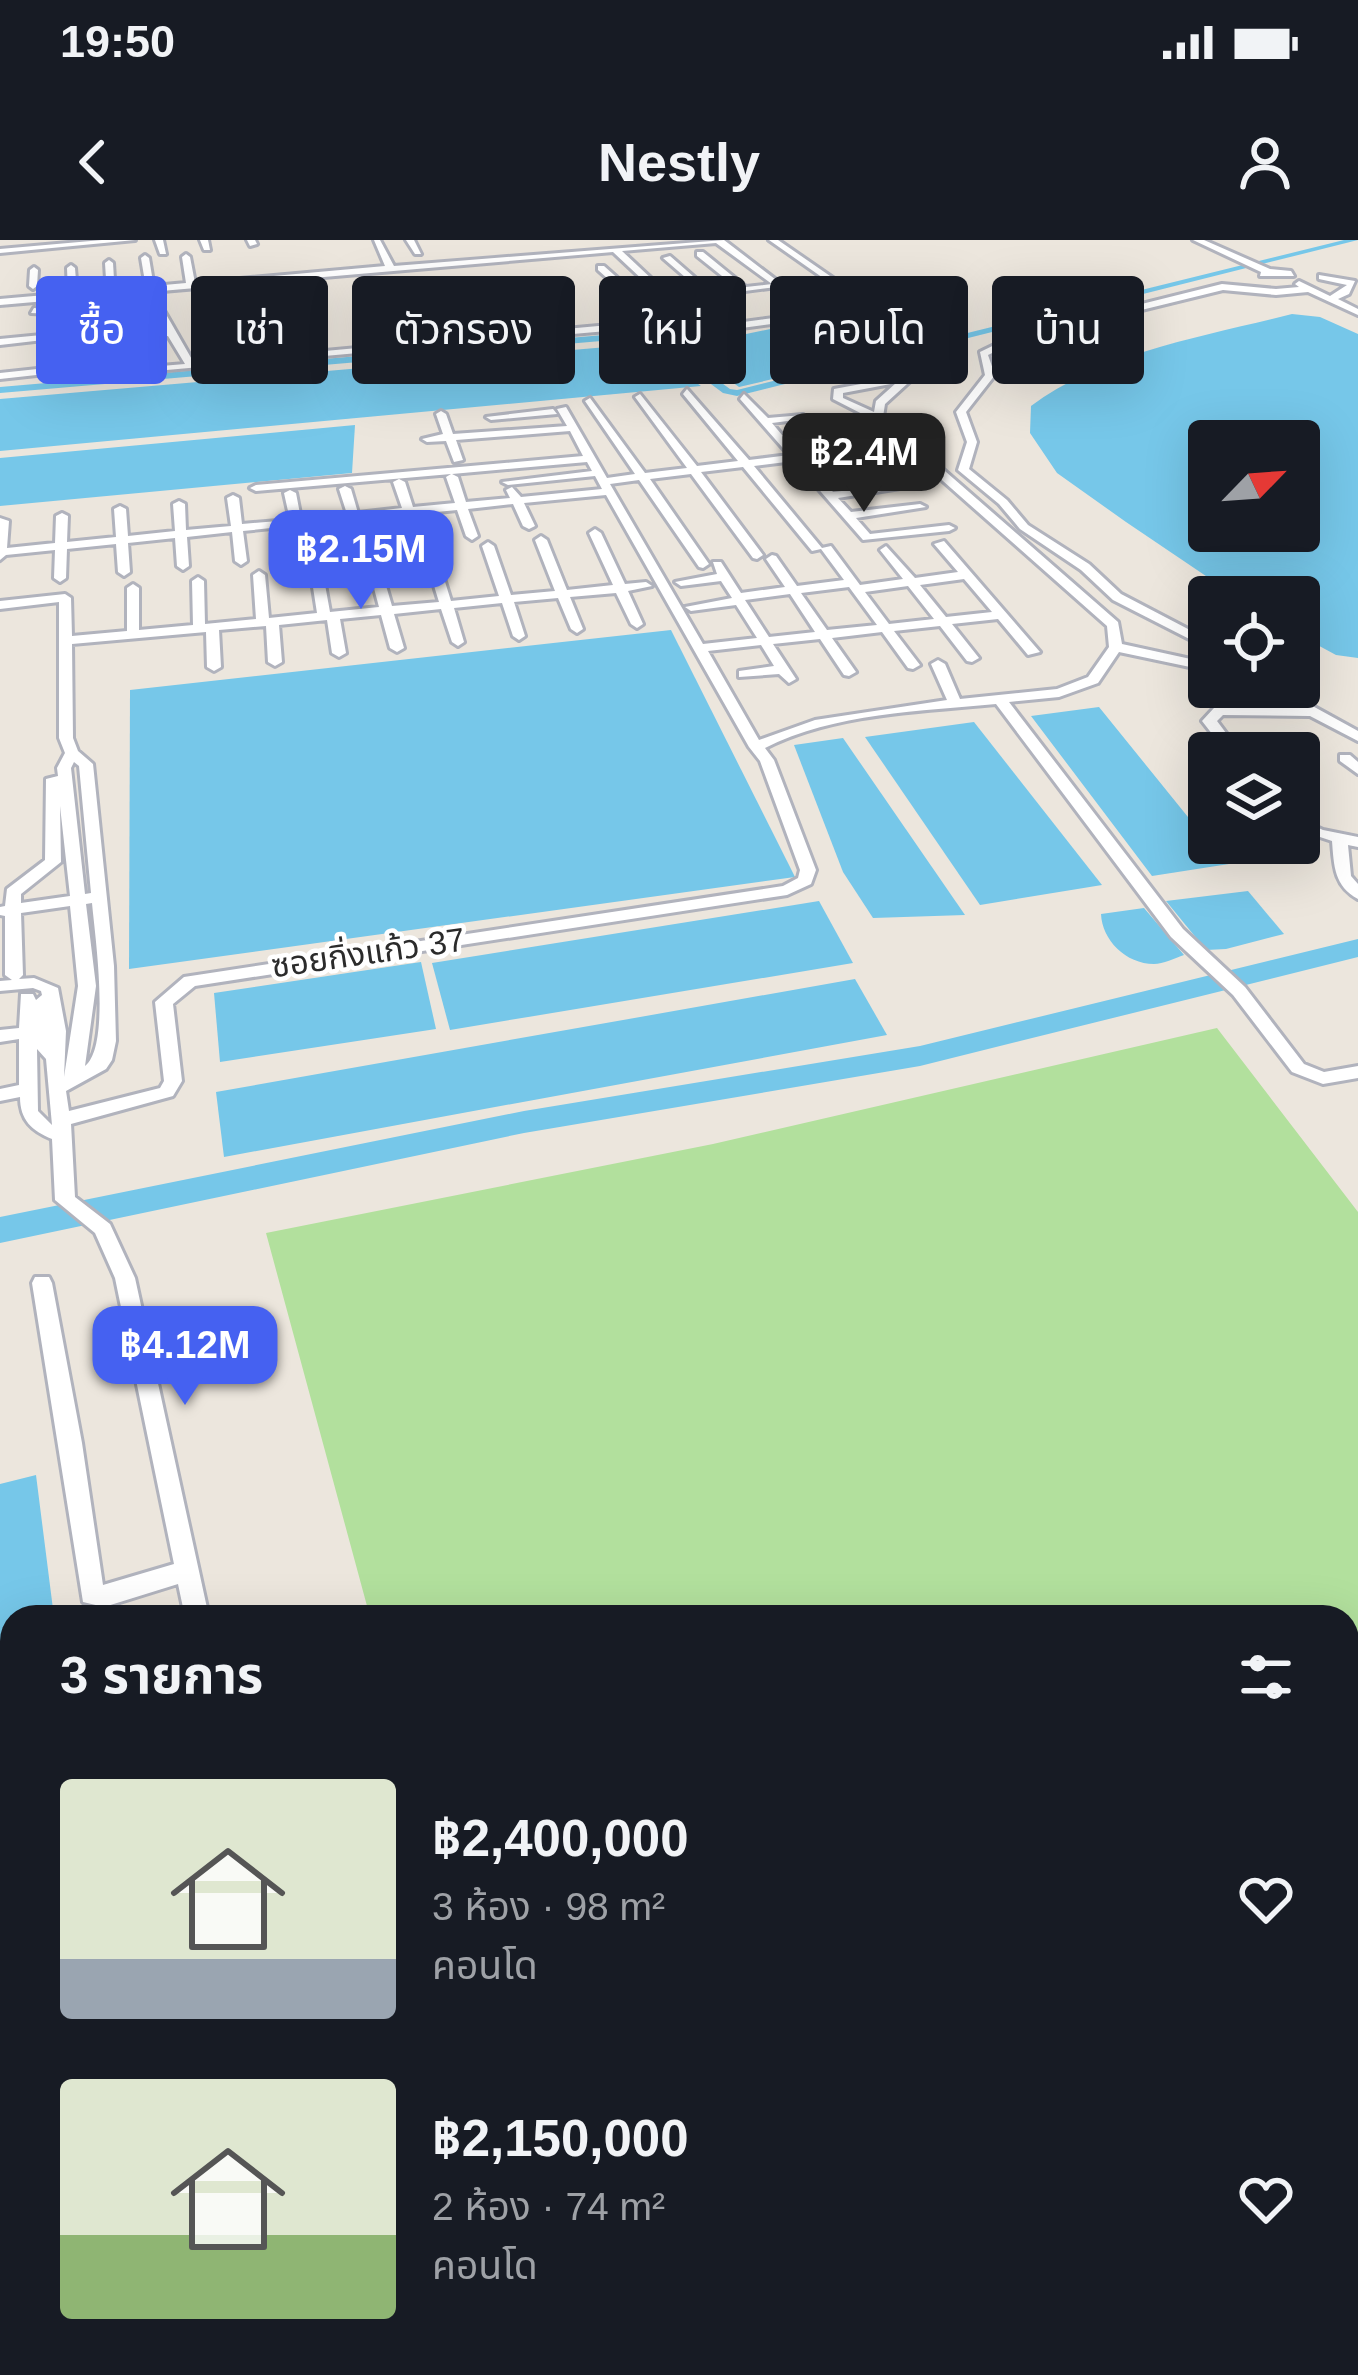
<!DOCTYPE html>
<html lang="th">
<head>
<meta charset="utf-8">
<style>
	:root { --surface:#171b24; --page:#20242c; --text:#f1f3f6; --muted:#9ea1a6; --accent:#4561f1 }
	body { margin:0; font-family:Arial,"Noto Sans Thai",sans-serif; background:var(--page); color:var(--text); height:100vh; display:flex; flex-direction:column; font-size:45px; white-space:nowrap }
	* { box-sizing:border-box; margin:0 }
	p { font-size:39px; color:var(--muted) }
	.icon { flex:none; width:66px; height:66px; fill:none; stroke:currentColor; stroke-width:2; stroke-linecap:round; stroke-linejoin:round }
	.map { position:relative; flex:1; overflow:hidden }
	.details { position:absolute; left:0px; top:1365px; width:1359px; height:771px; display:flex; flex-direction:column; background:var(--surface); border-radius:36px 36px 0 0; box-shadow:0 12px 48px #0002 }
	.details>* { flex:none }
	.hud { position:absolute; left:36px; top:36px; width:1287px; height:108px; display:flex; gap:24px }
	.needle { width:78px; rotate:65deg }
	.tools { position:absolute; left:1188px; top:180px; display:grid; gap:24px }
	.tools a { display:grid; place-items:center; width:132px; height:132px; border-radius:12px; background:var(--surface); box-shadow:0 12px 48px #0002; font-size:60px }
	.price { position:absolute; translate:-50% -102px; padding:0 27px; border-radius:24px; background:var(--accent); color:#fff; font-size:39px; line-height:78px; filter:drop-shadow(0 3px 6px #0008) }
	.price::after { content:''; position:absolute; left:50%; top:72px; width:36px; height:27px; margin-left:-18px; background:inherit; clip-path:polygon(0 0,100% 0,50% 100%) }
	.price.active { background:#222; color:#fff }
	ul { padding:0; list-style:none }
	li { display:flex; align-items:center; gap:36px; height:300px; padding:0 60px }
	li span { display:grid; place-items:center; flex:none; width:336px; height:240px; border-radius:12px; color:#555 }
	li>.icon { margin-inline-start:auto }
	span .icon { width:144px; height:144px; fill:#fffc; stroke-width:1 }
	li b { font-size:51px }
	h2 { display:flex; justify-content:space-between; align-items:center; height:144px; padding:0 60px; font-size:51px }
	.pill { padding:0 42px; border-radius:12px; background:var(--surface); box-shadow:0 12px 48px #0002; font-size:42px; line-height:108px }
	.pill.active { background:var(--accent); color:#fff }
	.status { display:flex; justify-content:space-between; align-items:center; height:84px; padding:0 60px; background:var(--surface); direction:ltr }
	.status svg { height:33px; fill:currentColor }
	header { display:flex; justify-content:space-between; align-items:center; height:156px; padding:0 60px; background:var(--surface); font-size:54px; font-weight:800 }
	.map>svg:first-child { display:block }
</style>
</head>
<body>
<div class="status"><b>19:50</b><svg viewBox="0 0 49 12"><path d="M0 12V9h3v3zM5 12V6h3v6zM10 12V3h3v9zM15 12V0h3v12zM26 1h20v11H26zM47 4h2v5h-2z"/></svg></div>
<header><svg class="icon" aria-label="back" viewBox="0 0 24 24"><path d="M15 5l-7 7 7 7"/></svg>Nestly<svg class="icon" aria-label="person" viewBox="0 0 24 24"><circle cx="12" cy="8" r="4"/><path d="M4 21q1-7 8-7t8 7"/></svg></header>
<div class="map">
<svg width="1358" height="2135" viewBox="0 0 1358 2135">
	<rect width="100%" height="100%" fill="#ece6dd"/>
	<polygon fill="#b2e09d" points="1217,788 1358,972 1358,2135 575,2135 572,2124 1347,2124 1347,1377 370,1377 266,993 713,904"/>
	<g fill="#76c7e9" fill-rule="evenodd">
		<path d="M1292,74l28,3 38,17v324l-22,-3 -37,-20v-38h-62l-111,-75 -69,-49 -27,-40 1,-27c72,-54 175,-70 261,-92zM1209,201h90v90h-90z"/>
		<polygon points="847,84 862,86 893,111 739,147 684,107 785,86"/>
		<polygon points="642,104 701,146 0,211 0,159"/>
		<polygon points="355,185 352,233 0,266 0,218"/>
		<polygon points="671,390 795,637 129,729 130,450"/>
		<polygon points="1099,467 1209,603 1229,624 1152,636 1031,476"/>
		<polygon points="974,482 1102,645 980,665 865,497"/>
		<polygon points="843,498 965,675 873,678 843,632 794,505"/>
		<polygon points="1248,651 1284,694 1226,709 1206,710 1166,661"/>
		<polygon points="819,661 853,723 450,790 432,723"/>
		<path d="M1144,668l40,47c-9,3 -21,9 -30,9 -28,0 -52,-24 -53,-50z"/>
		<polygon points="421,722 436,789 220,822 214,753"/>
		<polygon points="855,739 887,795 224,917 216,852"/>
		<polygon points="36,1235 54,1377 12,1377 12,1506 0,1510 0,1244"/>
	</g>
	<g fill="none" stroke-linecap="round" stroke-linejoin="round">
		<polygon fill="#76c7e9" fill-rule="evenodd" points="1344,0 1358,0 737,156 723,153 648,97 0,153 0,147 650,91 730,149 737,150"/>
		<polygon fill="#76c7e9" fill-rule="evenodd" points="1358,699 1358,717 920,826 524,893 0,1003 0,977 524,871 920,806"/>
		<defs>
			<g id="street">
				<polygon points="102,0 135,0 0,13 0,9"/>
				<polygon points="155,0 163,0 166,14 160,14"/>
				<polygon points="200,0 208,0 210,10 204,10"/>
				<polygon points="247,0 255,0 257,4 250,6"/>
				<polygon points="374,0 380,0 394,26 724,0 784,46 707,56 663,18 670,16 709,50 737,48 697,16 697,12 703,12 746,47 772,44 716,3 622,11 671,57 668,62 635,63 598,30 598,26 604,26 640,58 661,57 613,12 0,65 0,59 68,53 67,28 71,25 75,28 77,53 186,43 182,17 186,14 190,17 195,43 385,26"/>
				<polygon points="406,0 414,0 421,14 415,14"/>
				<path d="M769,0h9l146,101 -8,2 -47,-32 -194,26 -23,-10 -530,47 3,-5 60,-5 -17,-28 -67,11 -10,22 -91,10v-6l84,-9 10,-21 18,-3 -11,-26 -19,3 7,24 -8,2 -7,-30 85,-11 35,61 459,-42 23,10 187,-25zM156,68l10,23 -45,7 -12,-24z"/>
				<polygon points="1193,0 1204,0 1270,29 1291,31 1294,36 1260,36 1261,32"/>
				<polygon points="145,15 149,18 152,36 148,39 144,36 141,18"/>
				<polygon points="109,20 113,23 114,39 110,42 106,39 105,23"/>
				<polygon points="34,27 38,30 37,46 33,49 29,46 30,30"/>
				<polygon points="1319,35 1355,41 1349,54 1338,59 1358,69 1358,75 1308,52 1276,55 1223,50 1019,100 988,115 995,135 966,172 977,202 969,229 1007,260 1028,285 1089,324 1121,354 1209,400 1209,409 1113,360 1081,330 1020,289 999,264 958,230 967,202 956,172 985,135 980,112 1013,96 1222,44 1276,49 1299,47 1295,44 1299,41 1330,56 1347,45 1319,39"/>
				<polygon points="34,68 61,71 61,121 53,119 52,99 0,105 0,99 52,94 52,74 31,73"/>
				<path d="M922,121l8,2 -45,41 -2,13 235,205 4,22 87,19v8l-90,-19 -21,31 -39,14 -50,5 174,227 62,58 59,77 20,8 34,-6v12l-35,6 -31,-12 -59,-77 -62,-58 -175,-233c-74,7 -162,9 -231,44l9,12 42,110 -5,14 -24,11 -592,91 -22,18 9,77 -9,15 -102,28 4,73 35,27 25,54 74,339h-24l-7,-33 -74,23 -21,-5 -51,-319 3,-6h14l3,6 30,160 21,142 71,-21 -59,-286 -20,-45 -40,-33 -3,-61c-20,-8 -32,-19 -32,-42l-20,4v-12l19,-4v-46l-19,3v-12l19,-2 2,-34h12l3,6 6,-5 -1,-4 -8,-3 -33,3v-10l12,-1 -7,-5v-59l-5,-1v-8l5,-1 2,-17 38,-29 1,-81 12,-3 -1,-8 8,-15 -6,-15v-136l-59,7v-8l65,-7 6,4 1,38 55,-5v-43l6,-4 6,4v42l54,-5 -1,-44 6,-4 6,4 1,43 51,-5 -3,-44 6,-4 6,4 4,43 48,-5 -7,-45 6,-4 6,4 8,44 49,-5 -12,-45 6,-4 6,4 13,44 47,-4 -15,-49 6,-4 6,4 15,48 48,-5 -17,-50 6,-4 6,4 17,49 44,-4 -20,-51 6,-4 6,4 20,50 46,-5 -24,-52 6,-4 6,4 24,51 21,-2 6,4 -24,5 15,33 -6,4 -6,-4 -15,-31 -46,4 13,32 -6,4 -6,-4 -13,-31 -44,4 11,34 -6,4 -6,-4 -11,-33 -48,5 10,34 -6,4 -6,-4 -11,-33 -47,5 10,34 -7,4 -7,-4 -9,-33 -41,4 6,34 -7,4 -7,-4 -5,-33 -48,5 3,37 -7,4 -7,-4 -2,-36 -47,4 2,37 -7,4 -7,-4 -1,-35 -134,12 1,94 5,13 15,13 21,202 2,75 -4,19 -6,9 -40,22 3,20 91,-23 4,-7 -9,-79 29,-25 599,-91 15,-8 2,-8 -40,-109 -11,-14 -143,-252 -82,8 11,23 -6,3 -6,-3 -10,-22 -45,5 10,27 -6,4 -6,-4 -9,-26 -41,4 9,26 -6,4 -6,-4 -8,-25 -45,5 9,27 -6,4 -6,-4 -8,-26 -46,4 6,29 -6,4 -6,-4 -6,-28 -48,5 4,30 -6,4 -6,-4 -3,-29 -45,5 2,29 -6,4 -6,-4 -2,-28 -47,5 2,29 -6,4 -6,-4 -2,-28 -49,5 -1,29 -6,4 -6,-4 1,-28 -49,5 -6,5v-42l9,3 -2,27 48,-5 1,-27 6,-3 6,3 -1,26 49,-5 -2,-28 6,-3 6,3 2,27 47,-5 -2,-27 6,-3 6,3 1,26 45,-4 -4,-28 6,-3 6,3 3,26 48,-4 -6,-27 6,-3 6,3 5,26 46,-5 -8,-25 6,-3 6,3 7,24 44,-5 -9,-26 6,-3 6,3 8,25 42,-4 -9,-26 5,-3 -195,17 -6,-3 6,-3 327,-29 -13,-25 -114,9 7,20 -9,2 -8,-21 -19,1 -5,-3 21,-5 -7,-20 5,-3 5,3 7,20 114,-8 -10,-17 9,-2 41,71 28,-4 -50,-73 5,-3 55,75 42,-5 -52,-71 5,-3 57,72 41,-5 -55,-67 4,-5 62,71 40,-5 -49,-56 4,-5 24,24 35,-3v4l-31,4 10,12 43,-3 -4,5 -33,3 11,14 46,-6 5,3 -46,8 11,12 54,-5 5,3 -54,8 13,15 61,-7 6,3 -62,10 13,14 69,-8 6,3 -70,11 14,16 79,-9 6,3 -6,3 -86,9 -69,-79 -40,5 68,82 9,-2 29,39 43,-6 -23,-29 6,-4 29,32 43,-6 -24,-28 10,-3 96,111 -12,3 -30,-36 -46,5 27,34 -7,4 -5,-1 -27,-35 -46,5 26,34 -7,4 -5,-1 -26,-36 -50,6 24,34 -7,4 -5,-1 -24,-36 -47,5 23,35 -7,4 -10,-9 -40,3v-6l35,-5 -13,-21 -53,6 51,89 56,-20 132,-20 -16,-36 7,-4 7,4 15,35 97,-10 31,-12 21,-30 -2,-21 -233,-206 -41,-21 1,-10 70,-13zM896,143l-20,18 -2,11 -31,-14v-5zM587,222l5,9 -90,11 6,3 87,-9 7,13 -81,8 -9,-10 -6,3 4,8 -44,4 -8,-25 -6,-3zM743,227l69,84 9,-2 23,31 -47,6 -21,-30 -4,-1 -6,4 19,28 -44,6 -20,-31h-8l4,12 -42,8 6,4 40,-5 11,17 -47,9 6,4 45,-6 21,33 -54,6 -93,-160 29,-4 60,87 4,1 6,-4 -59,-85 41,-5 62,84 4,1 6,-4 -62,-83zM964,339l28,33 -46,5 -26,-32zM908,346l26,33 -45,5 -24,-32zM849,347l28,38 -50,5 -26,-37zM790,354l25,38 -46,5 -24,-37zM74,522l5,4 12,127 -6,1 -14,-126zM60,566l10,90 -49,7v-9l40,-32zM92,663c3,33 19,143 -7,163l11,-80 -10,-82zM70,666l8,80 -14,91 2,-46 -8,-43 -24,-10 -15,1 4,-4 -2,-62zM37,809l9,10 6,66 -14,-14z"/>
				<polygon points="553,169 557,174 491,180 486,177"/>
				<polygon points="1261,447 1278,447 1358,491 1358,501 1310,476 1223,475 1217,481 1241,513 1227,513 1202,481 1214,468 1295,468"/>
				<polygon points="1340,515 1350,515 1358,522 1358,534 1340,521"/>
				<path d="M1299,579l24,11 35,7v10l-10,-2 3,31 7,8v15c-24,-13 -24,-33 -26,-58l-33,-11z"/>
				<polygon points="340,2124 374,2124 377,2135 343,2135"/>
			</g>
		</defs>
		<use href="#street" stroke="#b1b3bd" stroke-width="6"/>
		<use href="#street" fill="#fff" fill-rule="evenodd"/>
	</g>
	<g text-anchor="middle" stroke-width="9" stroke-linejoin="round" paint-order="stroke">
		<g font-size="33" fill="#2b2b2b" stroke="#fff">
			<text transform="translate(368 712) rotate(-8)" y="12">ซอยกิ่งแก้ว 37</text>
		</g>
	</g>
</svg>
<div class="tools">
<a><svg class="needle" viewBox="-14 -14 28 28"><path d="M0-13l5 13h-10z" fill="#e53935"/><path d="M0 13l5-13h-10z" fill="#9ea1a6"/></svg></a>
<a><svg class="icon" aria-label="locate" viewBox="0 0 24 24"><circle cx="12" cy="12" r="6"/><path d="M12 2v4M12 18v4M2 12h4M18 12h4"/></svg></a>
<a><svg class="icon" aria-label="layers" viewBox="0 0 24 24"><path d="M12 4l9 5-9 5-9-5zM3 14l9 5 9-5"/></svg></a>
</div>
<b class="price active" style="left:864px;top:275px">฿2.4M</b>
<b class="price" style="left:361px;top:372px">฿2.15M</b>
<b class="price" style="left:185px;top:1168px">฿4.12M</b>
<div class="hud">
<a class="pill active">ซื้อ</a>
<a class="pill">เช่า</a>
<a class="pill">ตัวกรอง</a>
<a class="pill">ใหม่</a>
<a class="pill">คอนโด</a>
<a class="pill">บ้าน</a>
</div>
<section class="details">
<h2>3 รายการ<svg class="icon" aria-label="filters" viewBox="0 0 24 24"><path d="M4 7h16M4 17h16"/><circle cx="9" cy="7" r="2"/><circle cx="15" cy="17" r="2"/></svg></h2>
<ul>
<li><span style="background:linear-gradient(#dfe7d0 75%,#9aa5b1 0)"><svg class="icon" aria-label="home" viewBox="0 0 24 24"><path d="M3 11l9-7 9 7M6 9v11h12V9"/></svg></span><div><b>฿2,400,000</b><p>3 ห้อง · 98 m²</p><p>คอนโด</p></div><svg class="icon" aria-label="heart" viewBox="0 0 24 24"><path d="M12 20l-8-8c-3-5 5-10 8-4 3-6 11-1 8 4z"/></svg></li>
<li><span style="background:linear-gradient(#dfe7d0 65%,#8fb573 0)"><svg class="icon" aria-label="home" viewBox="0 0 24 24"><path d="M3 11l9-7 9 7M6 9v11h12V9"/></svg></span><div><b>฿2,150,000</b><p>2 ห้อง · 74 m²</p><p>คอนโด</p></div><svg class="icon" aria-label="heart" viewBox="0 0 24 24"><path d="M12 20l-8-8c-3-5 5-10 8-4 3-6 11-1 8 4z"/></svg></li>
</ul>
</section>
</div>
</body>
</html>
